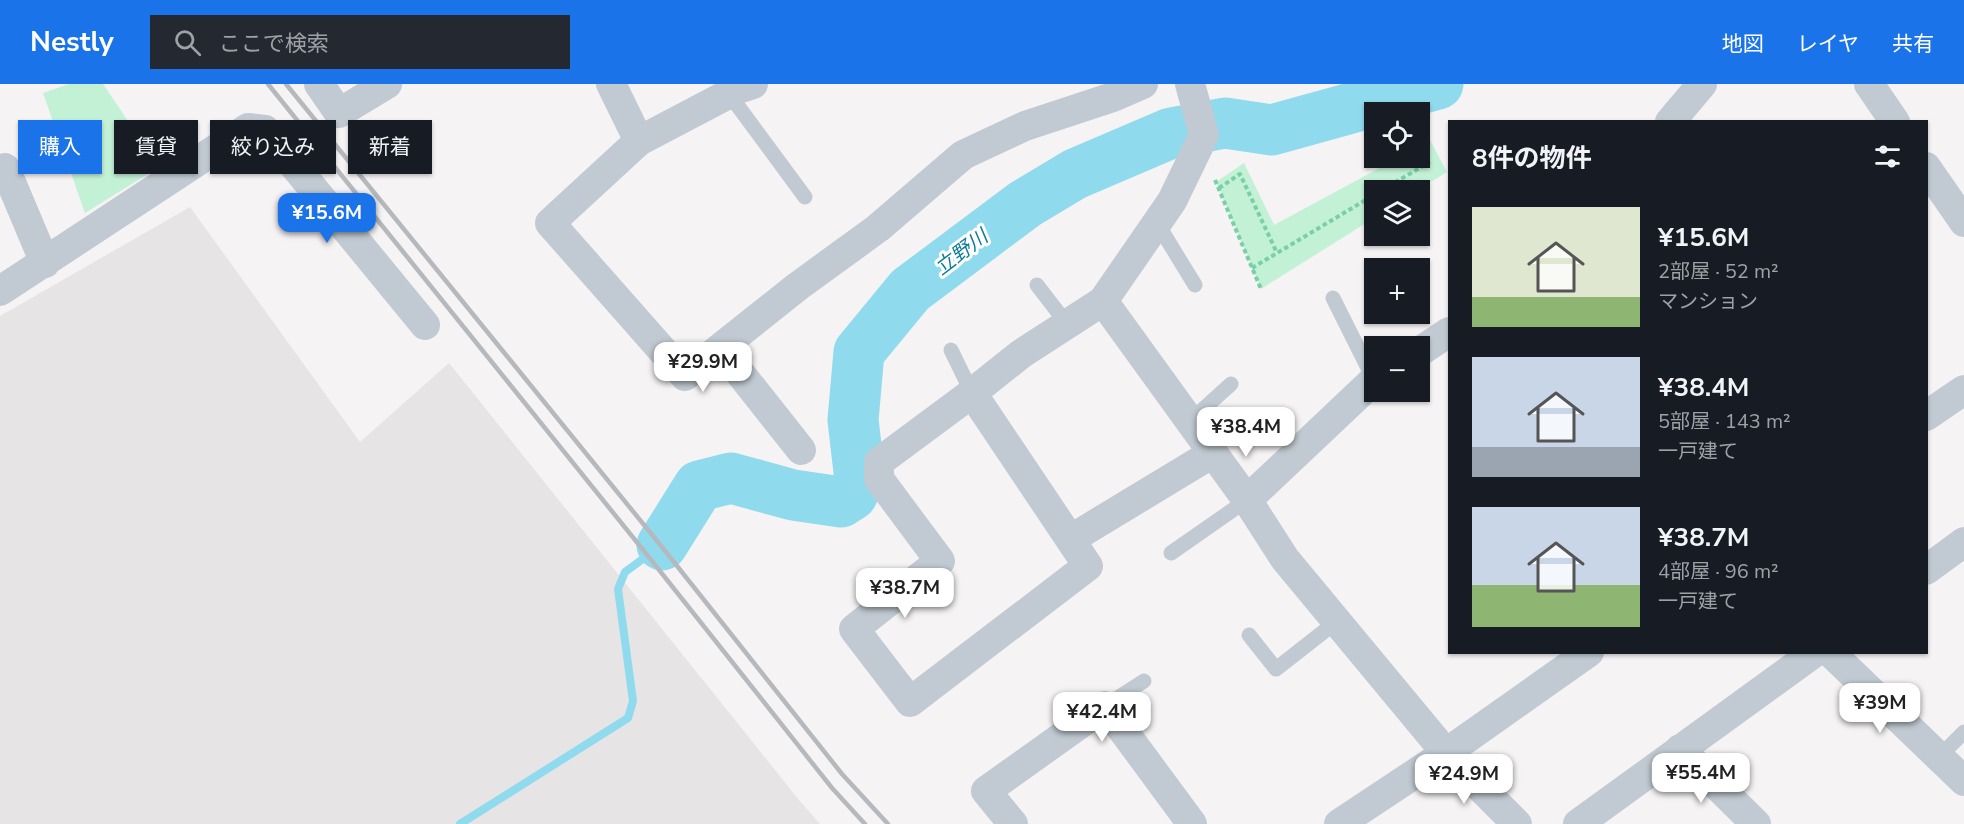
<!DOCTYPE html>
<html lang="ja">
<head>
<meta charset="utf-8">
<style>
	:root { --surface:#171b24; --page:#242831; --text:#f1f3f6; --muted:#9ea1a6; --accent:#1a73e8 }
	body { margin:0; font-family:"Nunito Sans","Noto Sans JP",sans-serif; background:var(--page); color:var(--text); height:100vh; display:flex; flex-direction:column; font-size:22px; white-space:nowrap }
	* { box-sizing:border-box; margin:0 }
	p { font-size:20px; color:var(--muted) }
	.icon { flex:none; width:33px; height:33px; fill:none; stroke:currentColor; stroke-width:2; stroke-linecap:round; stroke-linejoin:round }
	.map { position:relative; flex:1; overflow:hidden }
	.drawer { position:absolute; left:1448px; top:36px; width:480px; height:534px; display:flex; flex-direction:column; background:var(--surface); border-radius:0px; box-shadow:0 2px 4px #0004 }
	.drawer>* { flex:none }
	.top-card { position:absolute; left:18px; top:36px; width:570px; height:54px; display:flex; gap:12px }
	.buttons { position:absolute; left:1364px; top:18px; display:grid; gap:12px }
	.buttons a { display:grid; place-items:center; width:66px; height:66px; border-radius:0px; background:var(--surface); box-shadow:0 2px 4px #0004; font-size:30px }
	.price { position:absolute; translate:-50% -51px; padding:0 14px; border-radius:12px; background:#fff; color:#222; font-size:20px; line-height:39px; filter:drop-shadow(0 2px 3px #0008) }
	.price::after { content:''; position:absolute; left:50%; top:36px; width:18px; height:14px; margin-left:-9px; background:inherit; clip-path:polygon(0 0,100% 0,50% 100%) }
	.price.current { background:var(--accent); color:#fff }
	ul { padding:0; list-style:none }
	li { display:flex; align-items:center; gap:18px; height:150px; padding:0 24px }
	li span { display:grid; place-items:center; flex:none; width:168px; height:120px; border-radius:0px; color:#555 }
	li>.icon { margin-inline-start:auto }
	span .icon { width:72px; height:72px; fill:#fffc; stroke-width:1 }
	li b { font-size:26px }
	h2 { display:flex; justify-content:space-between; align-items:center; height:72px; padding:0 24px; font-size:26px }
	.chip { padding:0 21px; border-radius:0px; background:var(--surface); box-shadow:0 2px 4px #0004; font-size:21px; line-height:54px }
	.chip.current { background:var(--accent); color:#fff }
	header { display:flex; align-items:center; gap:36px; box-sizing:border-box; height:84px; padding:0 30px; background:var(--accent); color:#fff }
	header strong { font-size:28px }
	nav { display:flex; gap:33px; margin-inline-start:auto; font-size:21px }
	.search { width:420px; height:54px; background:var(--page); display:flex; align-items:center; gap:15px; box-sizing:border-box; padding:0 21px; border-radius:0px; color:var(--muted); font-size:22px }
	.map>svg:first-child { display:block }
</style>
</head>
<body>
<header>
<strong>Nestly</strong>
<div class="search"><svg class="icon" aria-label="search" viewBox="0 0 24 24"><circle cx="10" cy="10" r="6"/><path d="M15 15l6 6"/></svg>ここで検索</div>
<nav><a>地図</a><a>レイヤ</a><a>共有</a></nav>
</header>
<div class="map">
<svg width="1964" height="740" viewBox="0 0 1964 740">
	<rect width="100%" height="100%" fill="#f5f3f3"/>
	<polygon fill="#e6e4e5" points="190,123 360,358 449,279 799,716 820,740 0,740 0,232"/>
	<g fill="#c3f1d5">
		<polygon points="69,0 103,0 159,83 85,129 43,9"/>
		<polygon points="1430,56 1447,88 1418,106 1374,106 1374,134 1261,205 1216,98 1244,79 1274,141 1398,74 1419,74 1419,62"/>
	</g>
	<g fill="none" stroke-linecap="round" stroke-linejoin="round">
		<polyline stroke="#90daee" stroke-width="8" points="460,740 628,634 633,617 618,505 625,488 662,461"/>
		<polyline stroke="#90daee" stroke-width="51" points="662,461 699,402 731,394 793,411 841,418 852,411 860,396 853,336 859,268 910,206 1025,120 1075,90 1171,49 1225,39 1272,46 1438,0"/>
		<g stroke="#7ad0a6" stroke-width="4" stroke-dasharray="4.5 3" stroke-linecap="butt">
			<polyline points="1215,96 1261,205"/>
			<polyline points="1219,104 1240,90 1277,169"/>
			<polyline points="1382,106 1430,78"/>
			<polyline points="1252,184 1374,111"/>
		</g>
		<g stroke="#c1cad2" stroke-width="15">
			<polyline points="729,10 805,113"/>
			<polyline points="1157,139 1195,201"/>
			<polyline points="1037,201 1067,240"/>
			<polyline points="1333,214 1374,296"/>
			<polyline points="951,266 972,309"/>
			<polyline points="1190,337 1231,300"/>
			<polyline points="1171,469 1247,416"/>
			<polyline points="1249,551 1276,585 1336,538"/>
			<polyline points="1105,622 1144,597"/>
			<polyline points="1939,673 1964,648"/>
		</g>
		<g stroke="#c1cad2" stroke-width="30">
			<polyline points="319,0 339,29 387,0"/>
			<polyline points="611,0 639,57"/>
			<polyline points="753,0 738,5 639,57 550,139 685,292 797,203 878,144 963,71 1025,42 1113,13 1143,0"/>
			<polyline points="1190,0 1204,51 1172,117 1103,217 1247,416 1285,475 1446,669 1517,740"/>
			<polyline points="1869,0 1895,38"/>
			<polyline points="1670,38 1702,0"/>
			<polyline points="1926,83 1964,138"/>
			<polyline points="0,86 5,84 45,179"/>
			<polyline points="0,207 248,44 265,46 425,241"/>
			<polyline points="721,265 801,366"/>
			<polyline points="1419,268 1449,248"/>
			<polyline points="972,309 1088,482 910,618 854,545 940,477 879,395 879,378 972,309 1021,270 1103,217"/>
			<polyline points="1926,332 1964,306"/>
			<polyline points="1247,416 1374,296"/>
			<polyline points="1071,455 1213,369"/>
			<polyline points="1926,486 1964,458"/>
			<polyline points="1830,568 1964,697"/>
			<polyline points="1680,665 1756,740"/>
			<polyline points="1013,740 986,707 1105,622 1192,740"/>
			<polyline points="1339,740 1446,669 1589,568"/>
			<polyline points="1578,740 1815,568"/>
		</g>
		<g stroke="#b5b8bd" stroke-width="4.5">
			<polyline points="268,0 652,477 832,704 865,740"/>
			<polyline points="286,0 666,468 842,690 888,740"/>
		</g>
	</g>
	<g text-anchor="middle" stroke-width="6" stroke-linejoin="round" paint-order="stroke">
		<g font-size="20" font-style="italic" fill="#0c7c9b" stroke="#fff">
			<text transform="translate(961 168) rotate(-37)" y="7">立野川</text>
		</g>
	</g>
</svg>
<div class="buttons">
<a><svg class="icon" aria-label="locate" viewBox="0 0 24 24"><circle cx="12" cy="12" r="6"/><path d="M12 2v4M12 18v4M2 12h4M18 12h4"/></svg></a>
<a><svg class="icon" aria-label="layers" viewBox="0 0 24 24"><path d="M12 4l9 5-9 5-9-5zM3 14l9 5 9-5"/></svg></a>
<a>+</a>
<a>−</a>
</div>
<b class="price current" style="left:327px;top:160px">¥15.6M</b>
<b class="price" style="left:703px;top:309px">¥29.9M</b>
<b class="price" style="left:1246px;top:374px">¥38.4M</b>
<b class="price" style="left:905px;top:535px">¥38.7M</b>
<b class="price" style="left:1880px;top:650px">¥39M</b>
<b class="price" style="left:1102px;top:659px">¥42.4M</b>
<b class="price" style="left:1701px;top:720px">¥55.4M</b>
<b class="price" style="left:1464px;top:721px">¥24.9M</b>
<div class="top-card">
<a class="chip current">購入</a>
<a class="chip">賃貸</a>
<a class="chip">絞り込み</a>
<a class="chip">新着</a>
</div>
<section class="drawer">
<h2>8件の物件<svg class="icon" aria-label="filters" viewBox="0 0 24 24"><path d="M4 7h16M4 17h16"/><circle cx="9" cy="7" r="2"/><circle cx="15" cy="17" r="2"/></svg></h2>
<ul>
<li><span style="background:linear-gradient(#dfe7d0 75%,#8fb573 0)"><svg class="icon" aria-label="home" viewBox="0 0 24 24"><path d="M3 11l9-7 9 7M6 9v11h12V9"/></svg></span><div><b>¥15.6M</b><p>2部屋 · 52 m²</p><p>マンション</p></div></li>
<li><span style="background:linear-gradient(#c9d6e8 75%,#9aa5b1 0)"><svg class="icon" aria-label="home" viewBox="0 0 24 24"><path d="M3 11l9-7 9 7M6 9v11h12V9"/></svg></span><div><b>¥38.4M</b><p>5部屋 · 143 m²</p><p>一戸建て</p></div></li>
<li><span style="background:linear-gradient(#c9d6e8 65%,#8fb573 0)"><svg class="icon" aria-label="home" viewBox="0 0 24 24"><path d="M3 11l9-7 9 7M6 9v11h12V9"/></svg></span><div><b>¥38.7M</b><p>4部屋 · 96 m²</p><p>一戸建て</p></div></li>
</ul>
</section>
</div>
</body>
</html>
